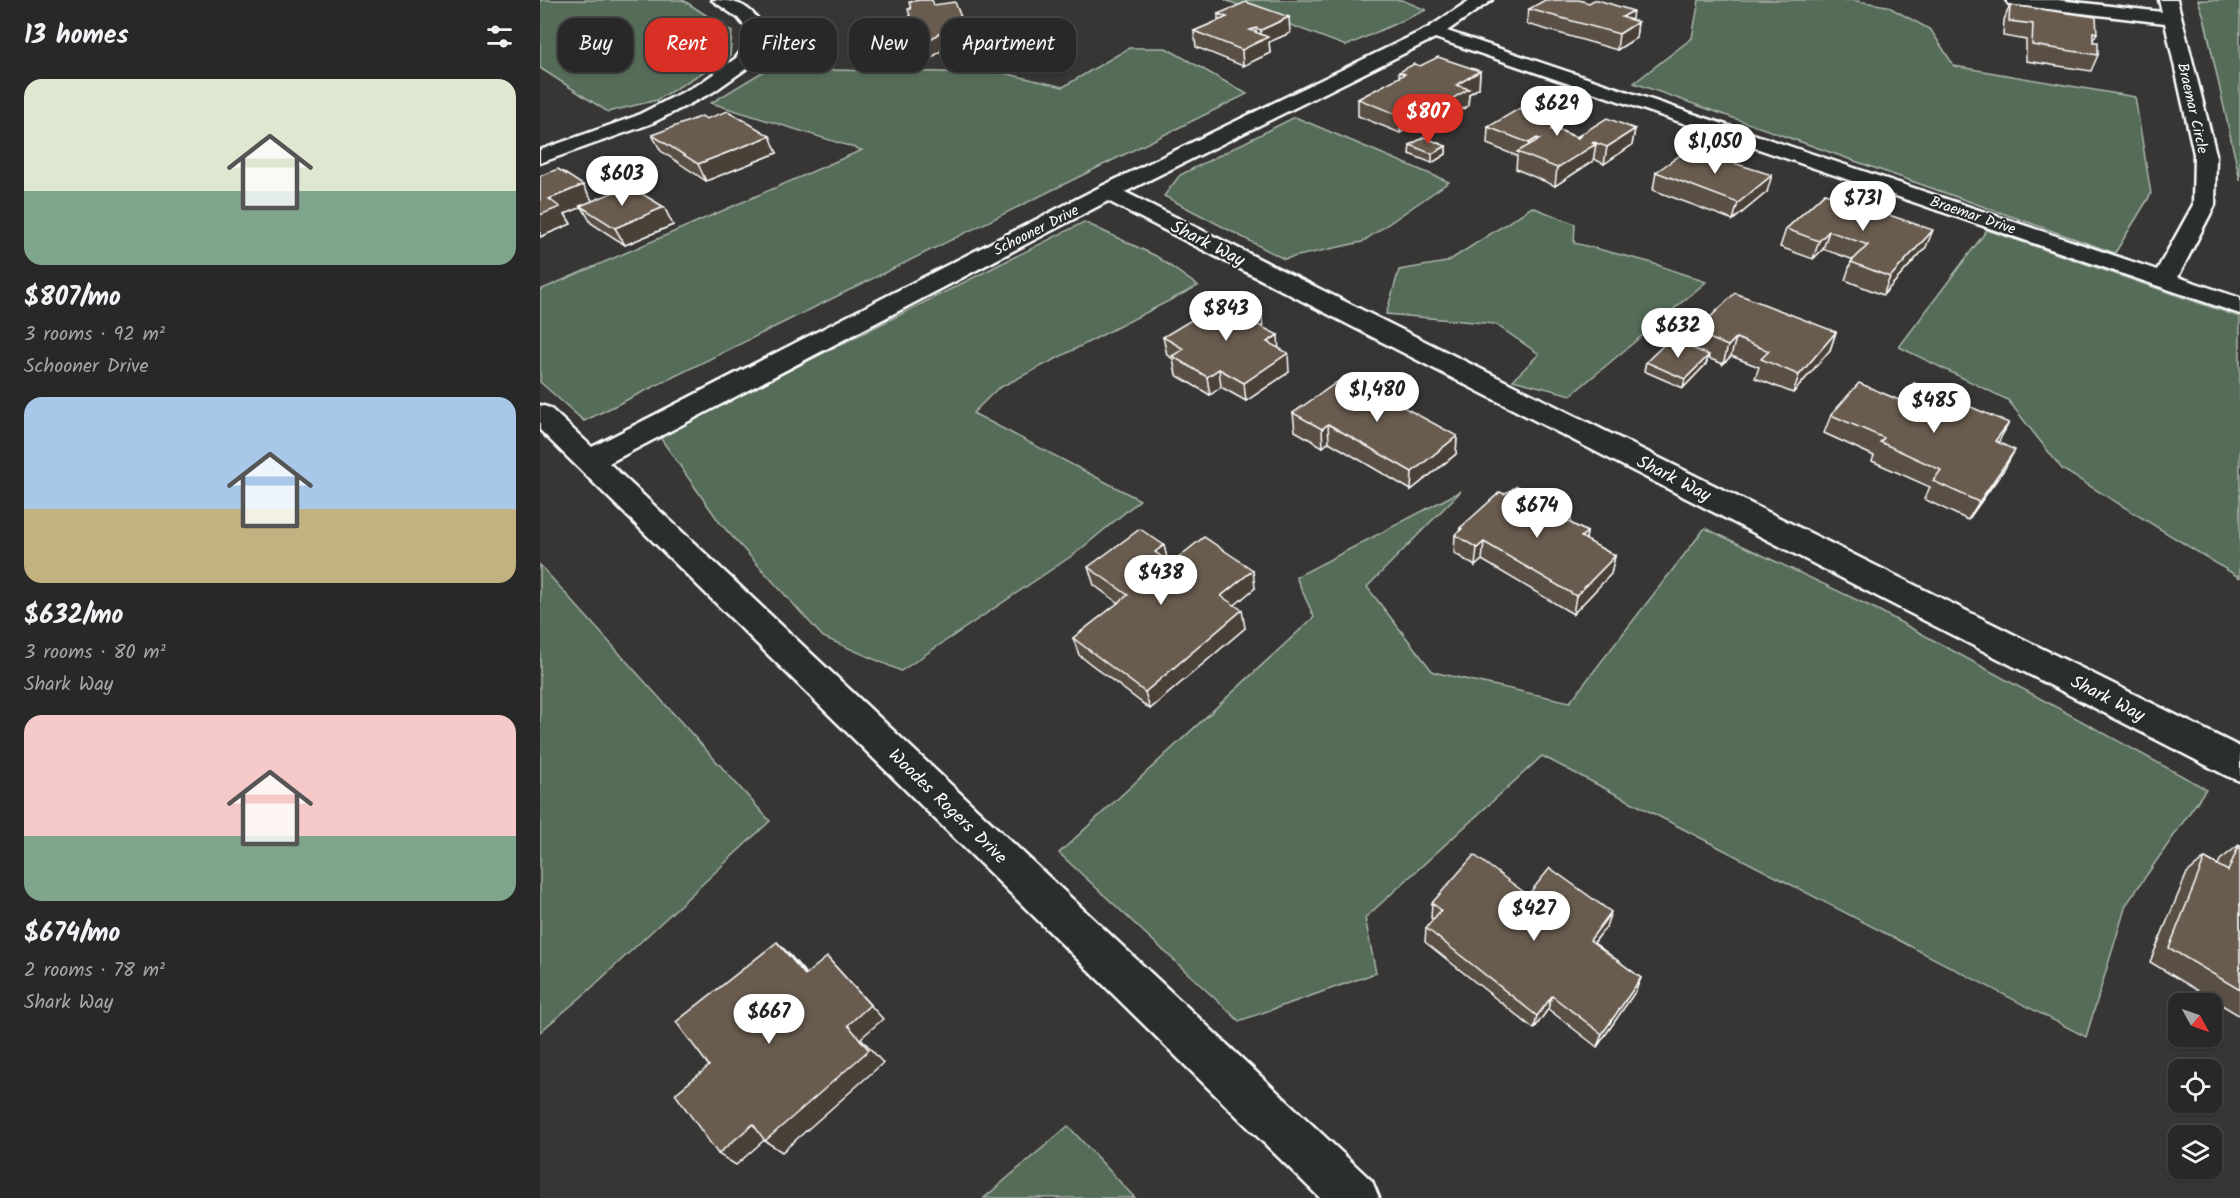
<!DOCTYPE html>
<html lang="en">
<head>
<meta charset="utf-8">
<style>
	:root { --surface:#292828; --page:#353434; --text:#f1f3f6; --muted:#a5a6a8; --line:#454445; --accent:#d93025 }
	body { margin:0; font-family:Kalam,sans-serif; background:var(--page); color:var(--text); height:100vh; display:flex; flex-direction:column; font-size:22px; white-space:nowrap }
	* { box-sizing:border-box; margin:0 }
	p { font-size:20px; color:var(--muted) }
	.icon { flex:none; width:33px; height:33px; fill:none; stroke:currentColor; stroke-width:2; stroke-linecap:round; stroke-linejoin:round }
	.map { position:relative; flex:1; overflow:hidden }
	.details { display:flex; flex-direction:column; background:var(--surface); width:540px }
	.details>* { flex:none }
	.banner { position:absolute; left:18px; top:18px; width:570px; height:54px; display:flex; gap:12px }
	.needle { width:39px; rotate:130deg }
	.controls { position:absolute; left:1628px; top:993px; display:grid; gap:12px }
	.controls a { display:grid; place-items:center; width:54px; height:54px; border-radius:12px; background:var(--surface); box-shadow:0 2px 4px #0004,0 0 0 2px var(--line); font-size:30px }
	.price { position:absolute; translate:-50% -51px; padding:0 14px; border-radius:21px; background:#fff; color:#222; font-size:20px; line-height:39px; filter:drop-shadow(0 2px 3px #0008) }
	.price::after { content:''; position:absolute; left:50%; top:36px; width:18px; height:14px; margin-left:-9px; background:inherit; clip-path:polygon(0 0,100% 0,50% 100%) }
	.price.current { background:var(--accent); color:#fff }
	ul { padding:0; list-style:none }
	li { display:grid; align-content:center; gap:12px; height:318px; padding:0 24px }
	li span { display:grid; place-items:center; height:186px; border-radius:18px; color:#555 }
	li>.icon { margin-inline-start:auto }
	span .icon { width:108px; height:108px; fill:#fffc; stroke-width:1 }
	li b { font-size:26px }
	h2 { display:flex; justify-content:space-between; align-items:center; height:72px; padding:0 24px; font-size:26px }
	.pill { padding:0 21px; border-radius:18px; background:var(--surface); box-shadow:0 2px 4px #0004,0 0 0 2px var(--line); font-size:21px; line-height:54px }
	.pill.current { background:var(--accent); color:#fff }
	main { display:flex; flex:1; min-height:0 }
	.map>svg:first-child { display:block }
</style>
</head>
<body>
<main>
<section class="details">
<h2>13 homes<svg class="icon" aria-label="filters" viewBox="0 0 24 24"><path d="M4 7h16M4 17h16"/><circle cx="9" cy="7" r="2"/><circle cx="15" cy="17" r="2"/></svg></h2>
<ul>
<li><span style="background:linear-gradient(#dfe7d0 60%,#7fa58c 0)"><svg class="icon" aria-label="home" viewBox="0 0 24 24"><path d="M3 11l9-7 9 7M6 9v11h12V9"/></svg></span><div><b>$807/mo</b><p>3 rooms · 92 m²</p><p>Schooner Drive</p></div></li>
<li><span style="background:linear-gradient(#a9c7e8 60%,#c2b280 0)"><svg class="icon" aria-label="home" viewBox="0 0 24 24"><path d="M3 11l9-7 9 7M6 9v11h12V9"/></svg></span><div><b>$632/mo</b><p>3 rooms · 80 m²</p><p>Shark Way</p></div></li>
<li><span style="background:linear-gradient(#f6c9c9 65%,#7fa58c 0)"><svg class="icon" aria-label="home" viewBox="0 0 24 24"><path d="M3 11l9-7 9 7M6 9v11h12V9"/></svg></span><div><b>$674/mo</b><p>2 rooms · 78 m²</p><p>Shark Way</p></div></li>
</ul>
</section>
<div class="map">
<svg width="1700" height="1198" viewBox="0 0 1700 1198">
	<rect width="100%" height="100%" fill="#373635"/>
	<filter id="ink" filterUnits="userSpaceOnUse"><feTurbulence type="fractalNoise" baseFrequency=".0167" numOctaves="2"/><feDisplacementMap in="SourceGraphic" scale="12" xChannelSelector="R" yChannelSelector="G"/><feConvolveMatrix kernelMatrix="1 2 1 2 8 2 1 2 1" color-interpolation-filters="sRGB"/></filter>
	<g filter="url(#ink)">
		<g fill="#556c59" stroke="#aab6ac" stroke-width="1.5">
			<polygon points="0,0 143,0 192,32 190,56 117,100 68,112 0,68"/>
			<polygon points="685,0 862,0 886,10 806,46"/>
			<polygon points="1159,0 1311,0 1347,6 1391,30 1414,66 1595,97 1611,194 1575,253 1094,83 1152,38"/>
			<polygon points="1658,0 1700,0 1700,180 1664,17"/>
			<polygon points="589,48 626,48 707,94 44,421 0,382 0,290 322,150 171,103 227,69 464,73 523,87"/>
			<polygon points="755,117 909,182 822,242 744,259 624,196 640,175"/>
			<polygon points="992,207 1035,224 1034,243 1109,262 1166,282 1031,395 973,380 999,354 955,324 846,314 859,270 907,262"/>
			<polygon points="544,222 616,256 658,286 457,389 433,413 600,500 536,553 361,671 283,637 180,523 119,436"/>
			<polygon points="1447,230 1700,317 1700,578 1522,469 1468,400 1359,347"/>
			<polygon points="921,491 827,587 893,672 1030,702 1165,528 1338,610 1666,789 1586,905 1546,1037 1002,756 825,918 836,973 699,1021 519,853 774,617 756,577"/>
			<polygon points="0,565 230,821 47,992 0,1032"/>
			<polygon points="528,1126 595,1198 444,1198"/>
		</g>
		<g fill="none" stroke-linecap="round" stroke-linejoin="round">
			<defs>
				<g id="minor">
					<path d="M172,0c32,0 40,9 58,35l-20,31 -37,26 -63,32 -110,39v-13l96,-34 63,-32 37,-26 16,-23 -14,-17z"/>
					<polygon points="930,0 952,0 907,31 1617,270 1653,205 1654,154 1625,23 1475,5 1469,4 1466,0 1518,0 1622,12 1619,0 1637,0 1676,154 1675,205 1638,277 1700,298 1700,314 895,38 585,192 1700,747 1700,781 1687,776 568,201 69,463 832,1181 839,1198 780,1198 0,430 0,405 10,408 52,447 560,187 888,28"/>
				</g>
			</defs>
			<use href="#minor" stroke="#fff" stroke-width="5"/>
			<use href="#minor" fill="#2a2d2e" fill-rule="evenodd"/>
		</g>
		<g fill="#5a4f45" stroke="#fff" stroke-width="1.5">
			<polygon points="394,5 427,38 416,39 390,59 359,54 354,38 373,26"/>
			<polygon points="1470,5 1557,33 1553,40 1558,55 1551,71 1486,61 1486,40 1463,36 1464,20"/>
			<polygon points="989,9 1098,22 1096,38 1077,50 987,24"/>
			<polygon points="678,14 750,33 729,42 730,53 703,66 656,47 654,31 678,21"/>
			<polygon points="880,66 940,71 939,88 929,94 928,106 903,120 891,116 860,133 818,116 818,99 859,78 859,72"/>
			<polygon points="166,119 237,153 166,181 121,151 112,135"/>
			<polygon points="948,127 1020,130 1038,138 1038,136 1095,129 1092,145 1064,164 1054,159 1053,161 1015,186 976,169 977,156 947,144"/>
			<polygon points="870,145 906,146 906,154 892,163 869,154"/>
			<polygon points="1116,172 1227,192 1193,220 1113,190"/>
			<polygon points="43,185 52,201 124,207 133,225 85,245 51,223 42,207 25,214 31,224 0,237"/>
			<polygon points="1285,193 1386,247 1343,295 1305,280 1311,262 1314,260 1283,249 1273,259 1240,247 1246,229"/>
			<polygon points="723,328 739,348 749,372 706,401 681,387 670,395 636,375 633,359 627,355 623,337"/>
			<polygon points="1155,332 1296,332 1290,350 1253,393 1215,378 1219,367 1191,356 1183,364 1168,358 1166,364 1143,388 1104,371 1106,362 1151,347"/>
			<polygon points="753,413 917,436 916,454 871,490 789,442 783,447 755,431"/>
			<polygon points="1291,415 1458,442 1465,468 1428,520 1384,499 1390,487 1332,461 1334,456 1284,433"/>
			<polygon points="964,494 992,494 991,501 996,504 1032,513 1030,523 1047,532 1046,540 1075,556 1071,574 1033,614 942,560 935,566 914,553 915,535 919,532 920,528"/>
			<polygon points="624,545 627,560 631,563 715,588 694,605 705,628 610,709 539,655 533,638 578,603 554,585 548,567"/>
			<polygon points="1699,845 1700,845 1700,1016 1610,962 1647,873 1665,858 1678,865 1680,860"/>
			<polygon points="988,895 1066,927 1054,943 1101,978 1095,992 1057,1047 1008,1009 994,1029 885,942 886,928 893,919 891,918 892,903"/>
		</g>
		<g fill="#4a4038" stroke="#fff" stroke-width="1.5">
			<polygon points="1093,11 1091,26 1082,17"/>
			<polygon points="749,17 750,33 729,42 730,53 703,66 702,50 710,30 716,28 717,43 721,41 721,30"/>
			<polygon points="423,22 427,38 416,39 390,59 385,43 412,24"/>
			<polygon points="1098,22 1096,38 1077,50 1079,34"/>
			<polygon points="940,71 939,88 929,94 928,106 903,120 903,104 916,85"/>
			<polygon points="891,99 891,116 860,133 861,116"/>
			<polygon points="1020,124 1018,141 1010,130"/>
			<polygon points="1095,129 1092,145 1064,164 1067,147"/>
			<polygon points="230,136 237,153 166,181 158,164"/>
			<polygon points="997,138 995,155 987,156 989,143"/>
			<polygon points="1054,142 1053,146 1056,144 1053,161 1015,186 1017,168"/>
			<polygon points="906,146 906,154 892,163 892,154"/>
			<polygon points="1232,175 1227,192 1193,220 1198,203"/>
			<polygon points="43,185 53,202 40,206 42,207 25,214 31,224 0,237 0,215 9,199"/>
			<polygon points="124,207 133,225 85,245 75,228"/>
			<polygon points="1393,230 1386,247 1343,295 1350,277"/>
			<polygon points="1289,231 1283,249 1273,259 1279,241"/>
			<polygon points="722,315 723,333 712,322"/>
			<polygon points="1296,332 1290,350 1253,393 1259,375"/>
			<polygon points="738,335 739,354 727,342"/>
			<polygon points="1196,338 1191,356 1183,364 1188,346"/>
			<polygon points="748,353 749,372 706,401 704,383"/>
			<polygon points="1169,355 1166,364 1143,388 1145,379"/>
			<polygon points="679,369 681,387 670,395 667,377"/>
			<polygon points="1469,423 1459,441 1445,459 1455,441"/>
			<polygon points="788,424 789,442 783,447 782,429"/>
			<polygon points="917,436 916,454 871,490 872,472"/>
			<polygon points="1475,450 1465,468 1428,520 1439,502"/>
			<polygon points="992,494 990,512 987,499"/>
			<polygon points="1032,513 1029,531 1025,520"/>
			<polygon points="1047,532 1044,550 1041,537"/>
			<polygon points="944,542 942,560 935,566 937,548"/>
			<polygon points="624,545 628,563 615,552"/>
			<polygon points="1075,556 1071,574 1033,614 1036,596"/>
			<polygon points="713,570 715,588 684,614 681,596"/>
			<polygon points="702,610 705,628 610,709 605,692"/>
			<polygon points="1071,912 1066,927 1045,954 1050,940"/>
			<polygon points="237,942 251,956 279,989 265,975"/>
			<polygon points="287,957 343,1019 321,1038 343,1063 242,1152 225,1141 308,1025"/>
			<polygon points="1101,978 1095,992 1057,1047 1062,1034"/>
			<polygon points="1012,996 1008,1009 994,1029 997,1016"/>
			<polygon points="213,1124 230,1135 196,1165 178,1154"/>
		</g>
		<g fill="#695c50" stroke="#fff" stroke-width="1.5">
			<polygon points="380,0 392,0 394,5 415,2 423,22 412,24 385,43 354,38 373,26 368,9 371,9 369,2"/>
			<polygon points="1005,0 1039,0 1049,3 1054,0 1058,0 1093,11 1082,17 1098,22 1079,34 989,9"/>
			<polygon points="706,2 749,17 721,30 716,28 710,30 728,37 702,50 654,31 687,17 678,14"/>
			<polygon points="1470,5 1556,17 1557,33 1553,32 1553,42 1558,42 1558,55 1492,45 1493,24 1469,21"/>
			<polygon points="898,57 940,71 916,85 929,89 903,104 891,99 861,116 818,99 865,74 859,72 874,64 880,66"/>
			<polygon points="980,108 1020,124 1010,130 1016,129 1038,138 1040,136 1038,136 1067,118 1095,129 1067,147 1054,142 1052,143 1056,144 1017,168 977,152 1000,139 997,138 989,143 948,127"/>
			<polygon points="188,111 230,136 158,164 112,135 162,116 166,119"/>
			<polygon points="884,137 906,146 892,154 870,145"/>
			<polygon points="1149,149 1232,175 1198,203 1116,172"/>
			<polygon points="18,169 43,185 9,199 20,207 0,215 0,176"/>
			<polygon points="89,186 124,207 75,228 40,206"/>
			<polygon points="1285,193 1393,230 1350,277 1311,262 1328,245 1289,231 1279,241 1246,229"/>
			<polygon points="1195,293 1296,332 1259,375 1221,359 1229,351 1196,338 1188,346 1155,332"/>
			<polygon points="688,298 722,315 712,322 738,335 727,342 748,353 704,383 679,369 667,377 632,356 644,349 623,337"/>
			<polygon points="1130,339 1169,355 1145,379 1106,362"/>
			<polygon points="806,376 917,436 872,472 788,424 782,429 753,413"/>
			<polygon points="1319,383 1359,400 1374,383 1469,423 1455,441 1475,450 1439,502 1393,481 1401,470 1340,442 1344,438 1291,415"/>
			<polygon points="977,486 992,494 987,499 996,504 1004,497 1032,513 1025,520 1047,532 1041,537 1075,556 1036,596 944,542 937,548 915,535 922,529 920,528 960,492 964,494"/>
			<polygon points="600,529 624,545 615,552 631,563 664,537 713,570 681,596 702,610 605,692 533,638 588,595 548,567"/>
			<polygon points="1699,845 1700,845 1700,990 1629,948 1665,858 1688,871"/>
			<polygon points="934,855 988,895 1010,868 1071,912 1050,940 1101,978 1062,1034 1012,996 997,1016 886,928 901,910 892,903"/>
			<polygon points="237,942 265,975 287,957 330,1005 308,1025 329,1050 225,1141 213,1124 178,1154 135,1094 169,1066 136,1022"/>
		</g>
	</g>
	<g text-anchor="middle" stroke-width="4.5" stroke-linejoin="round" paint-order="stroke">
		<g font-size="15" fill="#fff" stroke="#2a2d2e">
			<text transform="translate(1653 108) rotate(77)" y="5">Braemar Circle</text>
			<text transform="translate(1433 215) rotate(19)" y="5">Braemar Drive</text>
			<text transform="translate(496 230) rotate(-27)" y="5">Schooner Drive</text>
		</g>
		<g font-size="18" fill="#fff" stroke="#2a2d2e">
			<text transform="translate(668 243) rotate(27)" y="6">Shark Way</text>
			<text transform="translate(1134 478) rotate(27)" y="6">Shark Way</text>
			<text transform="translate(1568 698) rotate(27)" y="6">Shark Way</text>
			<text transform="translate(408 806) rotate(44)" y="6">Woodes Rogers Drive</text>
		</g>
	</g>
</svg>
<div class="controls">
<a><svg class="needle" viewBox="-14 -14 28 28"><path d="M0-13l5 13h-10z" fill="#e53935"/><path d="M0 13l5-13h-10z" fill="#a5a6a8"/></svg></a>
<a><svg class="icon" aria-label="locate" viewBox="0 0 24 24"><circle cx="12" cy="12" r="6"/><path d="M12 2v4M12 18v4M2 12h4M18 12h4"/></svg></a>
<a><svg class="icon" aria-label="layers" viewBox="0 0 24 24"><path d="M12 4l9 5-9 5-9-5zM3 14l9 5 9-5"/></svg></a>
</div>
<b class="price" style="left:1017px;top:137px">$629</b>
<b class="price current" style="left:888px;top:145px">$807</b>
<b class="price" style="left:1175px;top:175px">$1,050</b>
<b class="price" style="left:82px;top:207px">$603</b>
<b class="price" style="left:1323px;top:232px">$731</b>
<b class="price" style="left:686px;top:342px">$843</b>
<b class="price" style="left:1138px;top:359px">$632</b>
<b class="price" style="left:837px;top:423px">$1,480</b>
<b class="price" style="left:1394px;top:434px">$485</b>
<b class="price" style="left:997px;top:539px">$674</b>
<b class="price" style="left:621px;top:606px">$438</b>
<b class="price" style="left:994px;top:942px">$427</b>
<b class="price" style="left:229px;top:1045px">$667</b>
<div class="banner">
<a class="pill">Buy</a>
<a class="pill current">Rent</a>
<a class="pill">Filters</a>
<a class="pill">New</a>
<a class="pill">Apartment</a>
</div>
</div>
</main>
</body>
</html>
